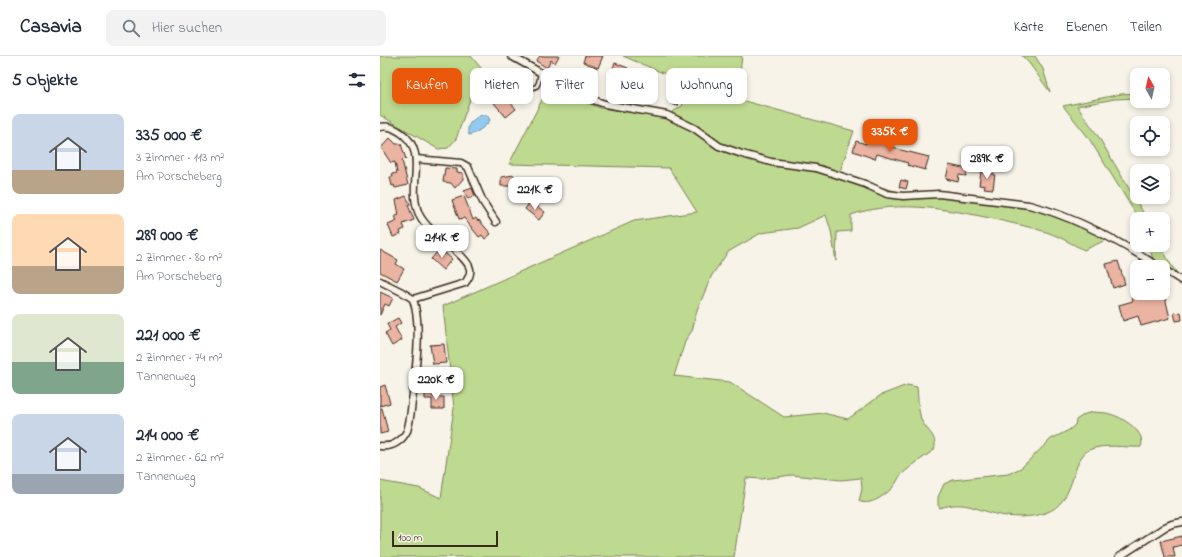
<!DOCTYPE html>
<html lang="de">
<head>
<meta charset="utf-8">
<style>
	:root { --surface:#fff; --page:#f2f2f3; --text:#1f2937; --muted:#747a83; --line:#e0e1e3; --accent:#ea580c }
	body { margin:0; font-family:"Indie Flower",sans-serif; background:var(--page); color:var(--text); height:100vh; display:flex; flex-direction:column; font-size:15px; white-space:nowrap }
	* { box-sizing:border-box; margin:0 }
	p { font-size:13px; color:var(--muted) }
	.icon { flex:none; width:22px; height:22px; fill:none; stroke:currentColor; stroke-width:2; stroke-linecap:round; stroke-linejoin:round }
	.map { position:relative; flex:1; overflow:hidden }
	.details { display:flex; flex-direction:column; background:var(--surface); width:380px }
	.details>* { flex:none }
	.hud { position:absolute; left:12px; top:12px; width:380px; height:36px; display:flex; gap:8px }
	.needle { width:26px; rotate:352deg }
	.controls { position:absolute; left:750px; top:12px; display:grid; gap:8px }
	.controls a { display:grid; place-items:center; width:40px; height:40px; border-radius:8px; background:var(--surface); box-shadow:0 2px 6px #0003; font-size:20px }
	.scale { position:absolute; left:12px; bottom:10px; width:106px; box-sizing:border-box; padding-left:4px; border:2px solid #3b2a1e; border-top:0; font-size:11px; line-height:14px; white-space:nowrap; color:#3b2a1e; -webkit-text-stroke:3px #f7f3e8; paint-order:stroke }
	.price { position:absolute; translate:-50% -34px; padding:0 9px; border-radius:8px; background:#fff; color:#222; font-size:13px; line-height:26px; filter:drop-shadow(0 1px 2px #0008) }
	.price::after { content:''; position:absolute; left:50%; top:24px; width:12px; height:9px; margin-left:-6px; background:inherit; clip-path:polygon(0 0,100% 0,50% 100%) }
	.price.on { background:var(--accent); color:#fff }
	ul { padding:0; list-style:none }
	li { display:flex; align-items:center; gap:12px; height:100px; padding:0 12px }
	li span { display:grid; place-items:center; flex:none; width:112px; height:80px; border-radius:8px; color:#555 }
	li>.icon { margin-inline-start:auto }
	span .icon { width:48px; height:48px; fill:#fffc; stroke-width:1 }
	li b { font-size:17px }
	h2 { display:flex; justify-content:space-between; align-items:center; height:48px; padding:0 12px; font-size:17px }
	.tag { padding:0 14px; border-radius:8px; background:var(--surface); box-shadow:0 2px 6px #0003; font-size:14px; line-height:36px }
	.tag.on { background:var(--accent); color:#fff }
	header { display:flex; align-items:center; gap:24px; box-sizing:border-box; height:56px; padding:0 20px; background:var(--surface); border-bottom:1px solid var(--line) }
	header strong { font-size:19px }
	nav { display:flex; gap:22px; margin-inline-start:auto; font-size:14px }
	.search { width:280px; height:36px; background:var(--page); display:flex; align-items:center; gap:10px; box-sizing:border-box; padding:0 14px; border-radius:8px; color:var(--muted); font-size:15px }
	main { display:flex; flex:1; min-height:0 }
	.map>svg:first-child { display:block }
</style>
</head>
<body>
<header>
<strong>Casavia</strong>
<div class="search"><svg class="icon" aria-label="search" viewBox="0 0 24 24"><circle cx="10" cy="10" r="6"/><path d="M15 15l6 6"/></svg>Hier suchen</div>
<nav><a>Karte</a><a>Ebenen</a><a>Teilen</a></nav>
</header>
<main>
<section class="details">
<h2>5 Objekte<svg class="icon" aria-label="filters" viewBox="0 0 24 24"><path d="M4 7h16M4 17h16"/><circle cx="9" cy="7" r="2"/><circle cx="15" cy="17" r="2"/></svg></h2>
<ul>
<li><span style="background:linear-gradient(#c9d6e8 70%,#b9a48a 0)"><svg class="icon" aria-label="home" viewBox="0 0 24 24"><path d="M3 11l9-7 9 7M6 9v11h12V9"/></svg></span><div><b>335 000 €</b><p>3 Zimmer · 113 m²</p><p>Am Porscheberg</p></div></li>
<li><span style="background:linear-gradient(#ffd9b3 65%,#b9a48a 0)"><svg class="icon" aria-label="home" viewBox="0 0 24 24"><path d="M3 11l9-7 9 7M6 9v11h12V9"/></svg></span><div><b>289 000 €</b><p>2 Zimmer · 80 m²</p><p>Am Porscheberg</p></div></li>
<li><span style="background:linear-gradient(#dfe7d0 60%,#7fa58c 0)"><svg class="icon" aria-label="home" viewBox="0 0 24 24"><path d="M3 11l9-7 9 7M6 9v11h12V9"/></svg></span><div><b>221 000 €</b><p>2 Zimmer · 74 m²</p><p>Tannenweg</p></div></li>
<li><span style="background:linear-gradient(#c9d6e8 75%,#9aa5b1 0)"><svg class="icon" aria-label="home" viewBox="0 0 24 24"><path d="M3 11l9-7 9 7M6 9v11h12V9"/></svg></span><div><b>214 000 €</b><p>2 Zimmer · 62 m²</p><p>Tannenweg</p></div></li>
</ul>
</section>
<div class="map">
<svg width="802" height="501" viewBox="0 0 802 501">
	<rect width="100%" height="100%" fill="#f7f3e8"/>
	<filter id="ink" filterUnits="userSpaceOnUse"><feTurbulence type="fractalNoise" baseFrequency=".025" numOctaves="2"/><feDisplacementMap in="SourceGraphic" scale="8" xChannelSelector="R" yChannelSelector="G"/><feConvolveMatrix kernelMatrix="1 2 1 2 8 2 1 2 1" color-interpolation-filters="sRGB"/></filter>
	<g filter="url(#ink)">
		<g fill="#bed990" stroke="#7c8257">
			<polygon points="0,0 91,0 101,12 76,83 68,92 58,93 0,59"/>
			<path d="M243,0h119l-5,43 117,32 -14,40 2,5 74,21h20l96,11 37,13 39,18 -24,11c-14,-7 -27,-15 -41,-19 -12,-4 -24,-6 -36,-9 -47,-11 -109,-24 -156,-7v16l-14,1 -1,29 -5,-30 -5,-16 -28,13 -37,5 -33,19 -16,23 -15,35 -5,21 -6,8 -12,37 56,6 54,35 39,-4 25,6 33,-24 26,-10 10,2c1,10 1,22 4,32 4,11 18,17 13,31 -11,8 -22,15 -32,24 -4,3 -5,9 -9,13 -7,8 -24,20 -34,14l3,-12 -1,-11 -20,2 -49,-5 -30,4 -16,-1 -12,79h-354v-76l39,7 22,10 13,-90 -11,-102 191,-85 63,-9 -28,-44 -160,-4 36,-70 24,1 31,13 65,9 17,-11 6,-25 -11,-2z"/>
			<polygon points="642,0 655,0 663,13 670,36 649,7"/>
			<polygon points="757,37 757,42 735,43 697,50 718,80 767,163 759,163 708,81 683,50 741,38"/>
			<polygon points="769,189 780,189 791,209 800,221 773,204"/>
			<path d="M714,356c5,1 11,0 16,2 12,3 37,18 31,33 -16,1 -37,-4 -52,3 -19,9 -12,53 -44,63 -14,5 -34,5 -49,1 -22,-5 -32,-14 -56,-6l-2,-3v-8l6,-13 9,-4 55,-6 13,-6 30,-29 18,-9 6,-5 1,-5 9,-6z"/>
		</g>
		<path fill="#92caf1" stroke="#6f8a9d" d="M101,59h6l3,5c-2,5 -16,15 -21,15 -4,-10 3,-15 12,-20z"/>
		<g fill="#ebb3a2" stroke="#3b2a1e">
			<polygon points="160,0 179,0 175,7 171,4 167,12 156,5"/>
			<polygon points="205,0 223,0 218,12 203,6"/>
			<polygon points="235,7 248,12 243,24 230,19"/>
			<polygon points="198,19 208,24 204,32 194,26"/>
			<polygon points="299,24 306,27 298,50 291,48 291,46 288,45 291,35 295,36"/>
			<polygon points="165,27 173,30 170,37 162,34"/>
			<polygon points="124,39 136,53 126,61 114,47"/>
			<polygon points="488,81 521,94 549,101 545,114 527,109 528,107 497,98 495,103 473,95 476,85 486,88"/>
			<polygon points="10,82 16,88 21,88 26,103 22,104 28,129 15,132 14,129 12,130 10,121 13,121 12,118 17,117 15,106 11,107 1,92"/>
			<polygon points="569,109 588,113 586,120 579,119 578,126 566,123"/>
			<polygon points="65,112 77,113 77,116 83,117 83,123 75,132 71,127 63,126"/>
			<polygon points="601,116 615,118 613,133 604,132 605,130 599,129"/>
			<polygon points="134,119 140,135 133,138 130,130 121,130 121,121"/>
			<polygon points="521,124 528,126 526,133 519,131"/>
			<polygon points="92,132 95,140 88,143 84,135"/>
			<polygon points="26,140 30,148 28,149 34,164 23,168 25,173 20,175 21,178 13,181 8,169 17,165 15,160 19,159 16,144"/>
			<polygon points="84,140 93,164 96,162 98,165 99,164 111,178 105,183 102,179 99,181 84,162 79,163 72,144"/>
			<polygon points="150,146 165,156 159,164 145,153"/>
			<polygon points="60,193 72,203 63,214 51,203"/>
			<polygon points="0,194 18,204 16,208 24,213 17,225 0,216"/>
			<polygon points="738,205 745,228 733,232 726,208"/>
			<polygon points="757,232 757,237 784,237 790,262 761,270 758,260 743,265 739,249 753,245 750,234"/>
			<polygon points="0,236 13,242 9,250 5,248 0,259"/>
			<polygon points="801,256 802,264 796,265 794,257"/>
			<polygon points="18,262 21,267 15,271 22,284 12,290 5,277 10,274 7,268"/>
			<polygon points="64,288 66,307 53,308 50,289"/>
			<polygon points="5,329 10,347 0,350 0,331"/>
			<polygon points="45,336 53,336 53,341 64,341 64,353 52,353 52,343 45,343"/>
			<polygon points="0,352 2,352 8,376 0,378"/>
			<polygon points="802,480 802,489 793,491 795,501 785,501 781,485"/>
		</g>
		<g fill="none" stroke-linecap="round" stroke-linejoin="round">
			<defs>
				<polyline id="lane" points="134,43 141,37 157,30 159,25 160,17"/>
				<g id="street">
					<path d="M131,0l73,41 21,7 62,11 27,13 25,18 23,8 29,8 45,6 16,5 33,11 22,10 16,2 36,-2 90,11c47,12 90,36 130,62"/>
					<path d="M0,71c8,-2 13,1 20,5 30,20 6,53 19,82 9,20 48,40 51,55 1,6 -2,10 -5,14l-52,16"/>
					<polyline points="36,103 81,107 88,111 103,146 116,166"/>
					<polyline points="783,213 802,225"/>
					<path d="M0,225l22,11 11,7c9,27 3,66 0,95 -2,12 -2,25 -6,37 -5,10 -15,17 -27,15"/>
					<polyline points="739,501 785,471 792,468 802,466"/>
				</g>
			</defs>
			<use href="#lane" stroke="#3b2a1e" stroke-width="6"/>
			<use href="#street" stroke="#3b2a1e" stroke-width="9"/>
			<use href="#lane" stroke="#f7f3e8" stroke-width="3"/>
			<use href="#street" stroke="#f7f3e8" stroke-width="6"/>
		</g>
	</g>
</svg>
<div class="controls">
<a><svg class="needle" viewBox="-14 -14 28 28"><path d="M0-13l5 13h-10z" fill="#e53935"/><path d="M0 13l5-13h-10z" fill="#747a83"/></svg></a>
<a><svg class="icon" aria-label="locate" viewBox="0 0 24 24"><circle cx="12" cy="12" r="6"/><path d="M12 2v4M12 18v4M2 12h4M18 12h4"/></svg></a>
<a><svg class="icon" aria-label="layers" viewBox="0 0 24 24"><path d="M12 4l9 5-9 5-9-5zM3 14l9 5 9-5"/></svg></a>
<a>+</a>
<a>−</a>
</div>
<div class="scale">100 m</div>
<b class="price on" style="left:510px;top:97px">335K €</b>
<b class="price" style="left:607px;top:124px">289K €</b>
<b class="price" style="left:155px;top:155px">221K €</b>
<b class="price" style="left:62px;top:203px">214K €</b>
<b class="price" style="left:56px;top:345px">220K €</b>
<div class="hud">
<a class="tag on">Kaufen</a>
<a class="tag">Mieten</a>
<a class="tag">Filter</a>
<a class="tag">Neu</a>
<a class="tag">Wohnung</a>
</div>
</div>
</main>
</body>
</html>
